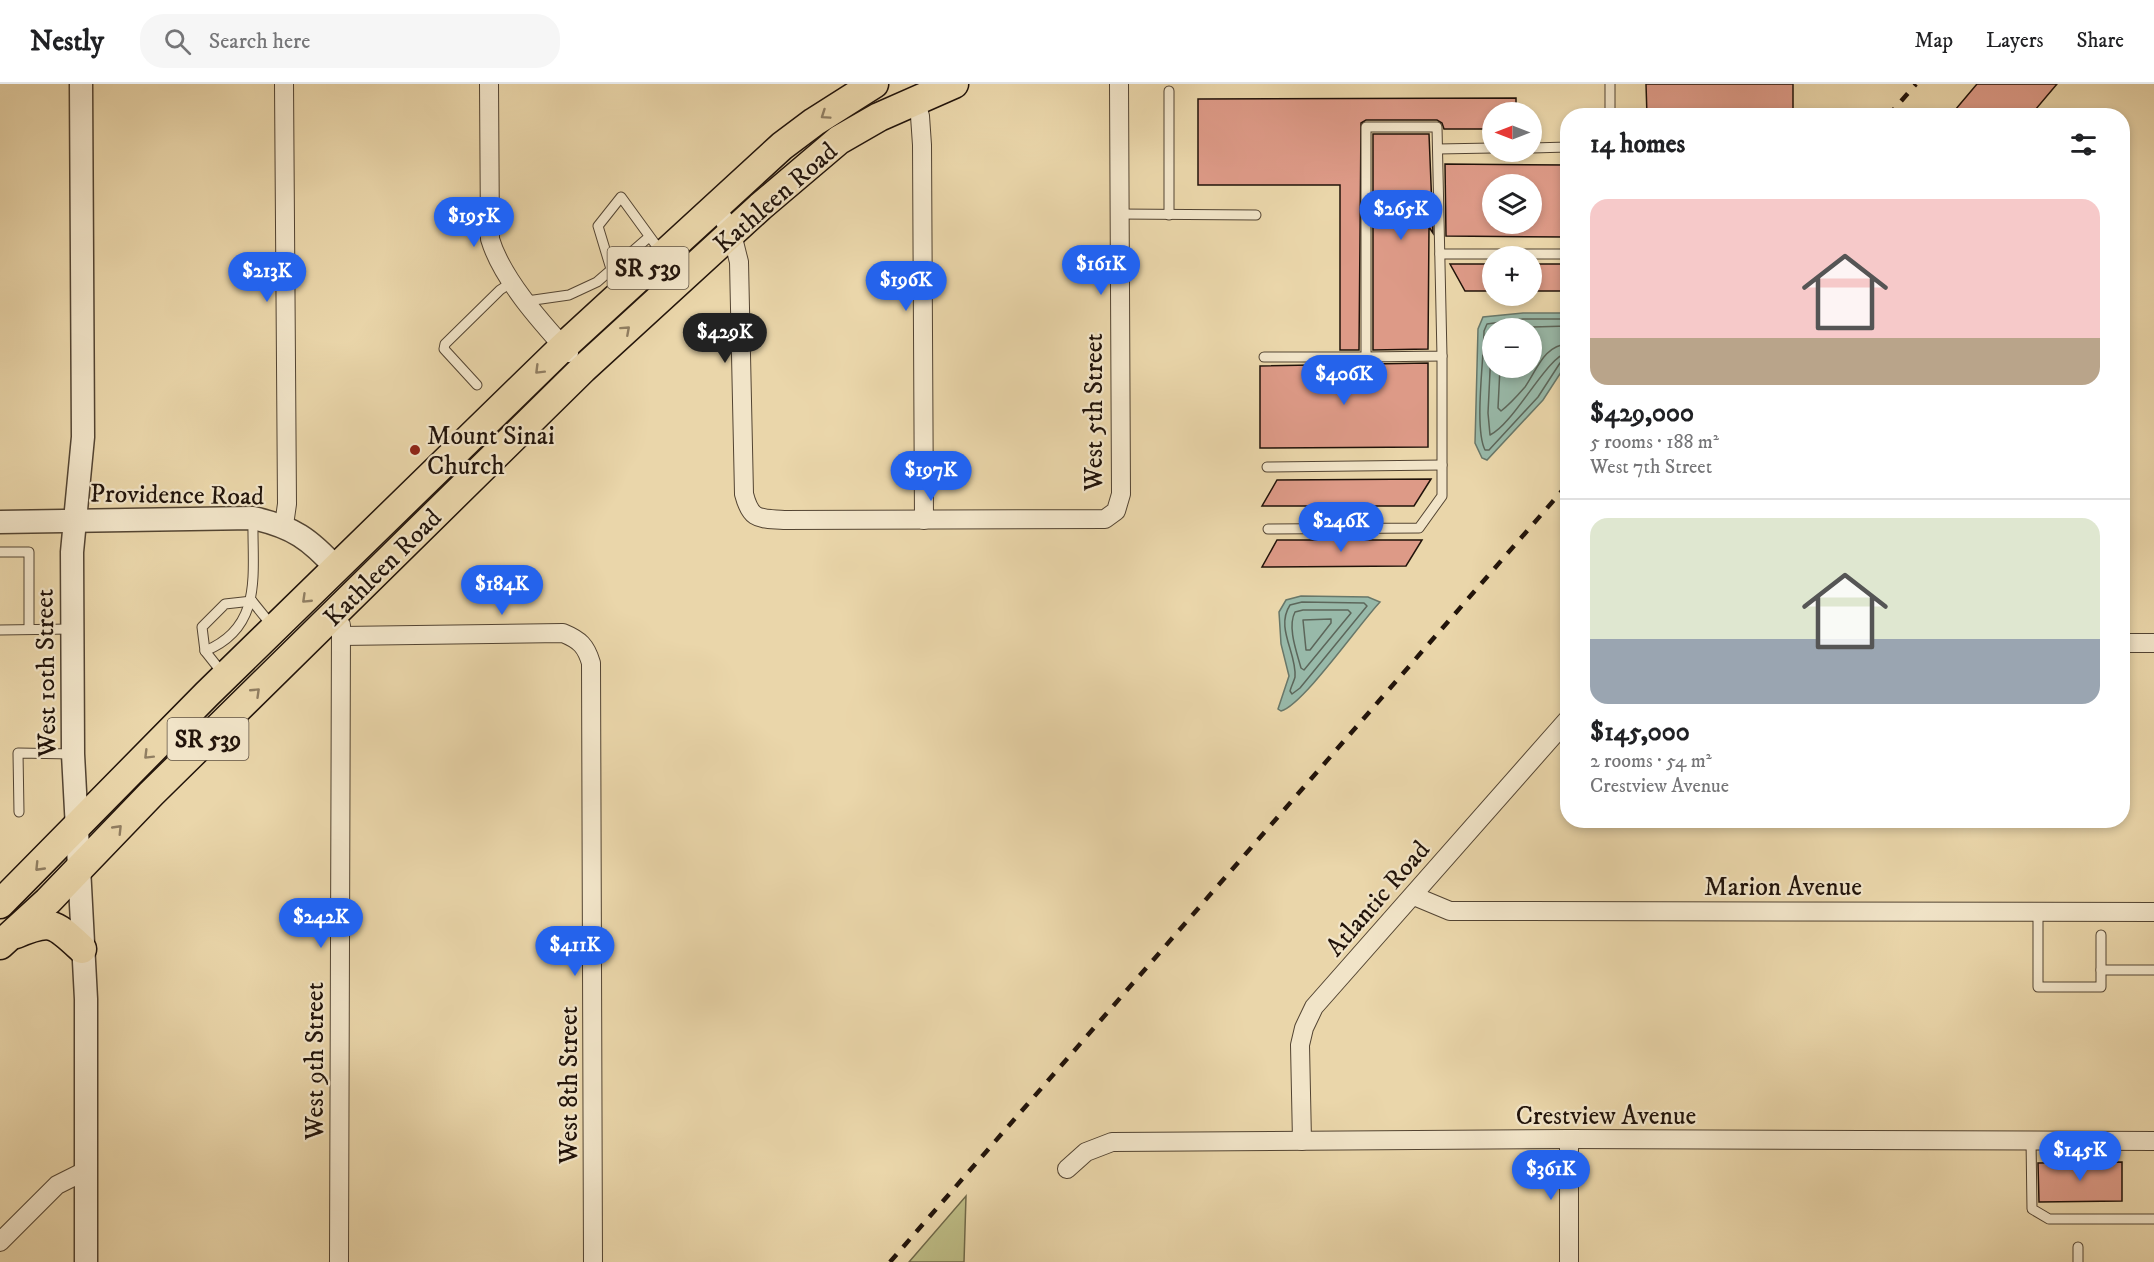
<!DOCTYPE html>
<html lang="en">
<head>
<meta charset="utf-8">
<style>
	:root { --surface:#fff; --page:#f6f6f6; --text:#202124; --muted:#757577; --line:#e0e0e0; --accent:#2563eb }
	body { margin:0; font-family:"IM FELL DW Pica",serif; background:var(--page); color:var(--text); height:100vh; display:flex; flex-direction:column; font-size:22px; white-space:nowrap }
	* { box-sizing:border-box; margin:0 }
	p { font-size:20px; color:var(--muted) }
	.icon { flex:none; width:33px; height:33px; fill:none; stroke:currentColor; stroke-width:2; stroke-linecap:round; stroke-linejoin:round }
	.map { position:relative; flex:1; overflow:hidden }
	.details { position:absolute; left:1560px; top:24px; width:570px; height:720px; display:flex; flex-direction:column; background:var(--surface); border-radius:24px; box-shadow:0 3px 9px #0003 }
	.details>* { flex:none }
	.needle { width:39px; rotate:270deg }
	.fabs { position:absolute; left:1482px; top:18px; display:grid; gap:12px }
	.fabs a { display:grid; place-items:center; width:60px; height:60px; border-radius:50%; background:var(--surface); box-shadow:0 3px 9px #0003; font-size:30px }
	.price { position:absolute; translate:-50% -51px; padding:0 14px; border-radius:21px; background:var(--accent); color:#fff; font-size:20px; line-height:39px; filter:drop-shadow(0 2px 3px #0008) }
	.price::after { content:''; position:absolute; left:50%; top:36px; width:18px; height:14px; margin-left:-9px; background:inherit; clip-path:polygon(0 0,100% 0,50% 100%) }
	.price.active { background:#222; color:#fff }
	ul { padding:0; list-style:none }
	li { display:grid; align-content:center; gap:12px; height:318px; padding:0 30px }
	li+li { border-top:2px solid var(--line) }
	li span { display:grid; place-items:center; height:186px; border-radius:18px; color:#555 }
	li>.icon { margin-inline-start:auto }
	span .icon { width:108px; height:108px; fill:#fffc; stroke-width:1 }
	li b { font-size:26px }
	h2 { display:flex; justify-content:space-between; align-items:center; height:72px; padding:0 30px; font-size:26px }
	header { display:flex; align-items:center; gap:36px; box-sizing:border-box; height:84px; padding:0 30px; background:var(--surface); border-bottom:2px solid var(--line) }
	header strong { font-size:28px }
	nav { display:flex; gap:33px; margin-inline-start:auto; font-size:21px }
	.search { width:420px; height:54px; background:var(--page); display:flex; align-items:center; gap:15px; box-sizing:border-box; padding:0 21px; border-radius:24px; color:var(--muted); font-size:22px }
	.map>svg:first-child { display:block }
</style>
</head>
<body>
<header>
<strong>Nestly</strong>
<div class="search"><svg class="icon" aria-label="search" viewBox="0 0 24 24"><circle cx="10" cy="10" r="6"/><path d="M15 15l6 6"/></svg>Search here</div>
<nav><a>Map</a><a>Layers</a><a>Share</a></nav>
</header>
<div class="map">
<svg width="2154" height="1178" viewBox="0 0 2154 1178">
	<rect width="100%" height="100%" fill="#ead6aa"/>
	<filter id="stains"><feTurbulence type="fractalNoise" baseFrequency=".00333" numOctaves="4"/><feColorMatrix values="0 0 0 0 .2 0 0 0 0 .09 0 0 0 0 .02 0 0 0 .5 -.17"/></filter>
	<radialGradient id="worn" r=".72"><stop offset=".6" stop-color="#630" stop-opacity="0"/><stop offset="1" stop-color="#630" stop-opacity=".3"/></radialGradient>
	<polygon fill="#bdbc85" stroke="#6f6848" stroke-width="1.5" points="966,1112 964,1178 909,1178"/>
	<g fill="#98b9a9" stroke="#687769" stroke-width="1.5" fill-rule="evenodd">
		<path d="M1523,229h44v50l-24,37 -56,60 -5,-2 -7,-15 3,-114 5,-12zM1492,244h40v40h-40z"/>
		<path d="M1301,512l67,1 12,5c-20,21 -77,103 -99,109l-3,-2 11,-33 -8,-32 -2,-32 7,-12z"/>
	</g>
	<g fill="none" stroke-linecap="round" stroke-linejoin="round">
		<g stroke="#5c665a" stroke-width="1.5">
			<path d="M1568,235h-45l-36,5 -3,7c0,28 -10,97 1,119h4l49,-53 22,-34 8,-3"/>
			<polyline points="1503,244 1568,242"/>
			<path d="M1492,246l-4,83 2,22c25,-12 58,-81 78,-82"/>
			<path d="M1500,284l-2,40 3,3c8,-6 17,-16 24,-24 12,-17 19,-42 43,-43"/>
			<path d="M1302,518l62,1 3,3 -67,82 -8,6 -2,-3c1,-4 4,-10 5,-14 2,-24 -20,-49 -5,-72z"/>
			<path d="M1303,526h45l3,3 -47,57 -3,-2c-4,-15 -14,-41 -6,-56z"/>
			<polygon points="1331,535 1331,539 1310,566 1306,566 1303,536"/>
		</g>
	</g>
	<g fill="#dd9a87" stroke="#21130a" stroke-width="1.5" fill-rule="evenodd">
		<polygon points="1646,0 1793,0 1793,32 1647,32"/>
		<polygon points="1977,0 2057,0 2030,32 1950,32"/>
		<polygon points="1516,14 1516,28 1492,28 1492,45 1444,45 1442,39 1437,36 1366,36 1361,39 1359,266 1340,266 1340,101 1198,101 1198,15"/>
		<polygon points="1373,50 1429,50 1433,149 1429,143 1428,265 1373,266"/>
		<path d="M1445,80l123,1v72l-122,-1zM1492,100h40v40h-40z"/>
		<polygon points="1450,180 1492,180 1492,207 1465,207"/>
		<rect x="1532" y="180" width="36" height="27"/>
		<polygon points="1428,279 1428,363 1260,364 1260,282"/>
		<polygon points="1431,395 1414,422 1262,422 1277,396"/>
		<polygon points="1277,456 1422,456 1406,482 1262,483"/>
		<polygon points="2122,1078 2122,1117 2039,1118 2038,1079"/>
	</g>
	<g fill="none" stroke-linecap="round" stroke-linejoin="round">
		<defs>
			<g id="service">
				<polyline points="1610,0 1610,32"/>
				<polygon points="1366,43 1437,43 1442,272 1366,273"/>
				<polyline points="1532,64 1568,63"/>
				<polyline points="1438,65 1492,64"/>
				<polyline points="1119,130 1256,131"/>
				<polyline points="1169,131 1169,7"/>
				<polyline points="1440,170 1568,170"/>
				<polyline points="611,185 598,142 621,113 661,168"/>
				<polyline points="527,217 569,211 597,198 649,153"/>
				<polyline points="1264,273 1366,273"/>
				<polyline points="477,301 444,265 445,260 500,206 512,198"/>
				<polyline points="1267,383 1442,381"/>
				<polyline points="1268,445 1419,444 1442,412 1442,272"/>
				<polyline points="0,468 29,468 29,545"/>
				<polyline points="252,517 273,543"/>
				<polyline points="0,546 72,545"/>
				<path d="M205,567c59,-24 47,-78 48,-132"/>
				<polyline points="224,591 205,567 202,543 225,520 252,517"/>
				<polyline points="19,728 18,669 73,670"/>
				<polyline points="2038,828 2038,903 2101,903 2101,886 2154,886"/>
				<polyline points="2101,851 2101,886"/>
				<polyline points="2031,1056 2032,1125 2049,1135 2154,1135"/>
				<polyline points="2078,1163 2078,1178"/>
			</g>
			<g id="minor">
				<polyline points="284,0 287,420 284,441"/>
				<path d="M489,0l1,155c12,40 51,83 79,114"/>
				<polyline points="914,15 920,32 922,61 924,436"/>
				<path d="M716,122l16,28 7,28 5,232c7,27 15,24 40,26l321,-1 11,-8 5,-17 -2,-410"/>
				<path d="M341,552l222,-3c17,7 23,13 28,30l2,599"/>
				<polyline points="2122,559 2154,559"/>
				<polyline points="1414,812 1450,827 2154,828"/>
				<polyline points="1569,1055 1569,1178"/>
				<polyline points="1302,1057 1300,961 1304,944 1314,923 1568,635"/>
				<polyline points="1067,1085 1086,1068 1112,1058 1569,1055 2154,1057"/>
				<polyline points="0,1158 57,1101 87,1086"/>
				<polyline points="339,1178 341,541"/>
			</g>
			<g id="tertiary">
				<polyline points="81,0 83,353 72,468 73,670 86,915 86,1178"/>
				<path d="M0,438l253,-4c40,9 57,21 84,51"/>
			</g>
			<g id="primary">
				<polyline points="0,820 207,610 563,263 782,62 814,38 874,0"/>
				<path d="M16,850c36,-15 38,-11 66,15"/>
				<polyline points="0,861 48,817 151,710 583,285 760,123 839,56 879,33 954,0"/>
			</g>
		</defs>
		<use href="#service" stroke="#534432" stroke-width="11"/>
		<use href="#minor" stroke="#534432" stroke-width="20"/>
		<use href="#tertiary" stroke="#534432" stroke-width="25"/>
		<use href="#primary" stroke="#21130a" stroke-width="31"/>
		<use href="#service" stroke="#f1e4c8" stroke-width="9"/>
		<use href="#minor" stroke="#f1e4c8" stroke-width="18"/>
		<use href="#tertiary" stroke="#f1e4c8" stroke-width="22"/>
		<use href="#primary" stroke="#ead6aa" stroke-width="28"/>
		<g stroke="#21130a" stroke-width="4.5" stroke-dasharray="10 10" stroke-linecap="butt">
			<polyline points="1888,32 1916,0"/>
			<polyline points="890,1178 1568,400"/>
		</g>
	</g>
	<defs><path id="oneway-chevron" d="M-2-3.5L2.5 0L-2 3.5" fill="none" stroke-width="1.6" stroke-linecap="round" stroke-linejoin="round" transform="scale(1.5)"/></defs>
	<g stroke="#907e62">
		<use href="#oneway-chevron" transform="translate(825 31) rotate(146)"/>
		<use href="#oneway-chevron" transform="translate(626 246) rotate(-42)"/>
		<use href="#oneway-chevron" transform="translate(539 286) rotate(135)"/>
		<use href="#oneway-chevron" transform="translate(306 515) rotate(136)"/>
		<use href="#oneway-chevron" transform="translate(256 608) rotate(-44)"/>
		<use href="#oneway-chevron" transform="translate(148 671) rotate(135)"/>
		<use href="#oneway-chevron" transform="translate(118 745) rotate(-46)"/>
		<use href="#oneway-chevron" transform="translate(39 783) rotate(134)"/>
	</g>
	<circle fill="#8f2418" stroke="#f1e4c8" stroke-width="2" cx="415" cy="366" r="6"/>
	<g text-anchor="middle" stroke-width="4.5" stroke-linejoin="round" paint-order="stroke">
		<g fill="#f1e4c8" stroke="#5f5243" stroke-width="1.5">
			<rect x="607.5" y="163" width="81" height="42" rx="4.5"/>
			<rect x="167.5" y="634" width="81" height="42" rx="4.5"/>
		</g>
		<g font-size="24" font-weight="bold" fill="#21130a">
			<text x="648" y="192">SR 539</text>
			<text x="208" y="663">SR 539</text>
		</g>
		<g font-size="26" fill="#21130a" stroke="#f1e4c8">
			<text transform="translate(775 113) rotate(-41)" y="9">Kathleen Road</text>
			<text transform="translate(1093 328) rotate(-90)" y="9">West 5th Street</text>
			<text transform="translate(177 410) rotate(1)" y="9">Providence Road</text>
			<text transform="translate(382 483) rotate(-45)" y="9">Kathleen Road</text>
			<text transform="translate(45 589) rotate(-91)" y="9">West 10th Street</text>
			<text x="1783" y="811">Marion Avenue</text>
			<text transform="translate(1377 814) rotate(-49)" y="9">Atlantic Road</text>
			<text transform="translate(314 977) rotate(-90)" y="9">West 9th Street</text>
			<text transform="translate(568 1001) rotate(-90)" y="9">West 8th Street</text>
			<text x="1606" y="1040">Crestview Avenue</text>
		</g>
		<g font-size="26" fill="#21130a" stroke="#f1e4c8" text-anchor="start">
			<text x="427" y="360">Mount Sinai<tspan x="427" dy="30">Church</tspan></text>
		</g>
	</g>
	<rect width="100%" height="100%" filter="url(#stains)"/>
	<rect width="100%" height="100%" fill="url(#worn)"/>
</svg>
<div class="fabs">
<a><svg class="needle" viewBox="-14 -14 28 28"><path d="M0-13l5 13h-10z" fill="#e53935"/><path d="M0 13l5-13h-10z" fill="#757577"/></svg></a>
<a><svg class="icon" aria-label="layers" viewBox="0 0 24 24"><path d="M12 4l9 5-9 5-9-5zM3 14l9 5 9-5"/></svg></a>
<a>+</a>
<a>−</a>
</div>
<b class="price" style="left:1401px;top:157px">$265K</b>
<b class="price" style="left:474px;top:164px">$195K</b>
<b class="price" style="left:1101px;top:212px">$161K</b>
<b class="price" style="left:267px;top:219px">$213K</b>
<b class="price" style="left:906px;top:228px">$196K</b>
<b class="price active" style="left:725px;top:280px">$429K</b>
<b class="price" style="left:1344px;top:322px">$406K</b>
<b class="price" style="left:931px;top:418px">$197K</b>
<b class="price" style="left:1341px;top:469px">$246K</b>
<b class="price" style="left:502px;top:532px">$184K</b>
<b class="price" style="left:321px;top:865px">$242K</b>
<b class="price" style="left:575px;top:893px">$411K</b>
<b class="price" style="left:2080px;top:1098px">$145K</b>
<b class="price" style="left:1551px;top:1117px">$361K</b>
<section class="details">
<h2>14 homes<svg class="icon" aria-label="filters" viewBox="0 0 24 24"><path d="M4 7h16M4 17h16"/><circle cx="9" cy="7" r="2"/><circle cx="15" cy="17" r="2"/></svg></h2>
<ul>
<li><span style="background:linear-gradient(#f6c9c9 75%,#b9a48a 0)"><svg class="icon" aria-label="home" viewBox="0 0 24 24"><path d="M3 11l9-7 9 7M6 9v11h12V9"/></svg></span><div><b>$429,000</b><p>5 rooms · 188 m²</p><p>West 7th Street</p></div></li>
<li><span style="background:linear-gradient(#dfe7d0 65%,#9aa5b1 0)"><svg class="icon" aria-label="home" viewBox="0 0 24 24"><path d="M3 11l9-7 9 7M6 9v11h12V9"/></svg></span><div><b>$145,000</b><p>2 rooms · 54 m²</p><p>Crestview Avenue</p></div></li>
</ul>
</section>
</div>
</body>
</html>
